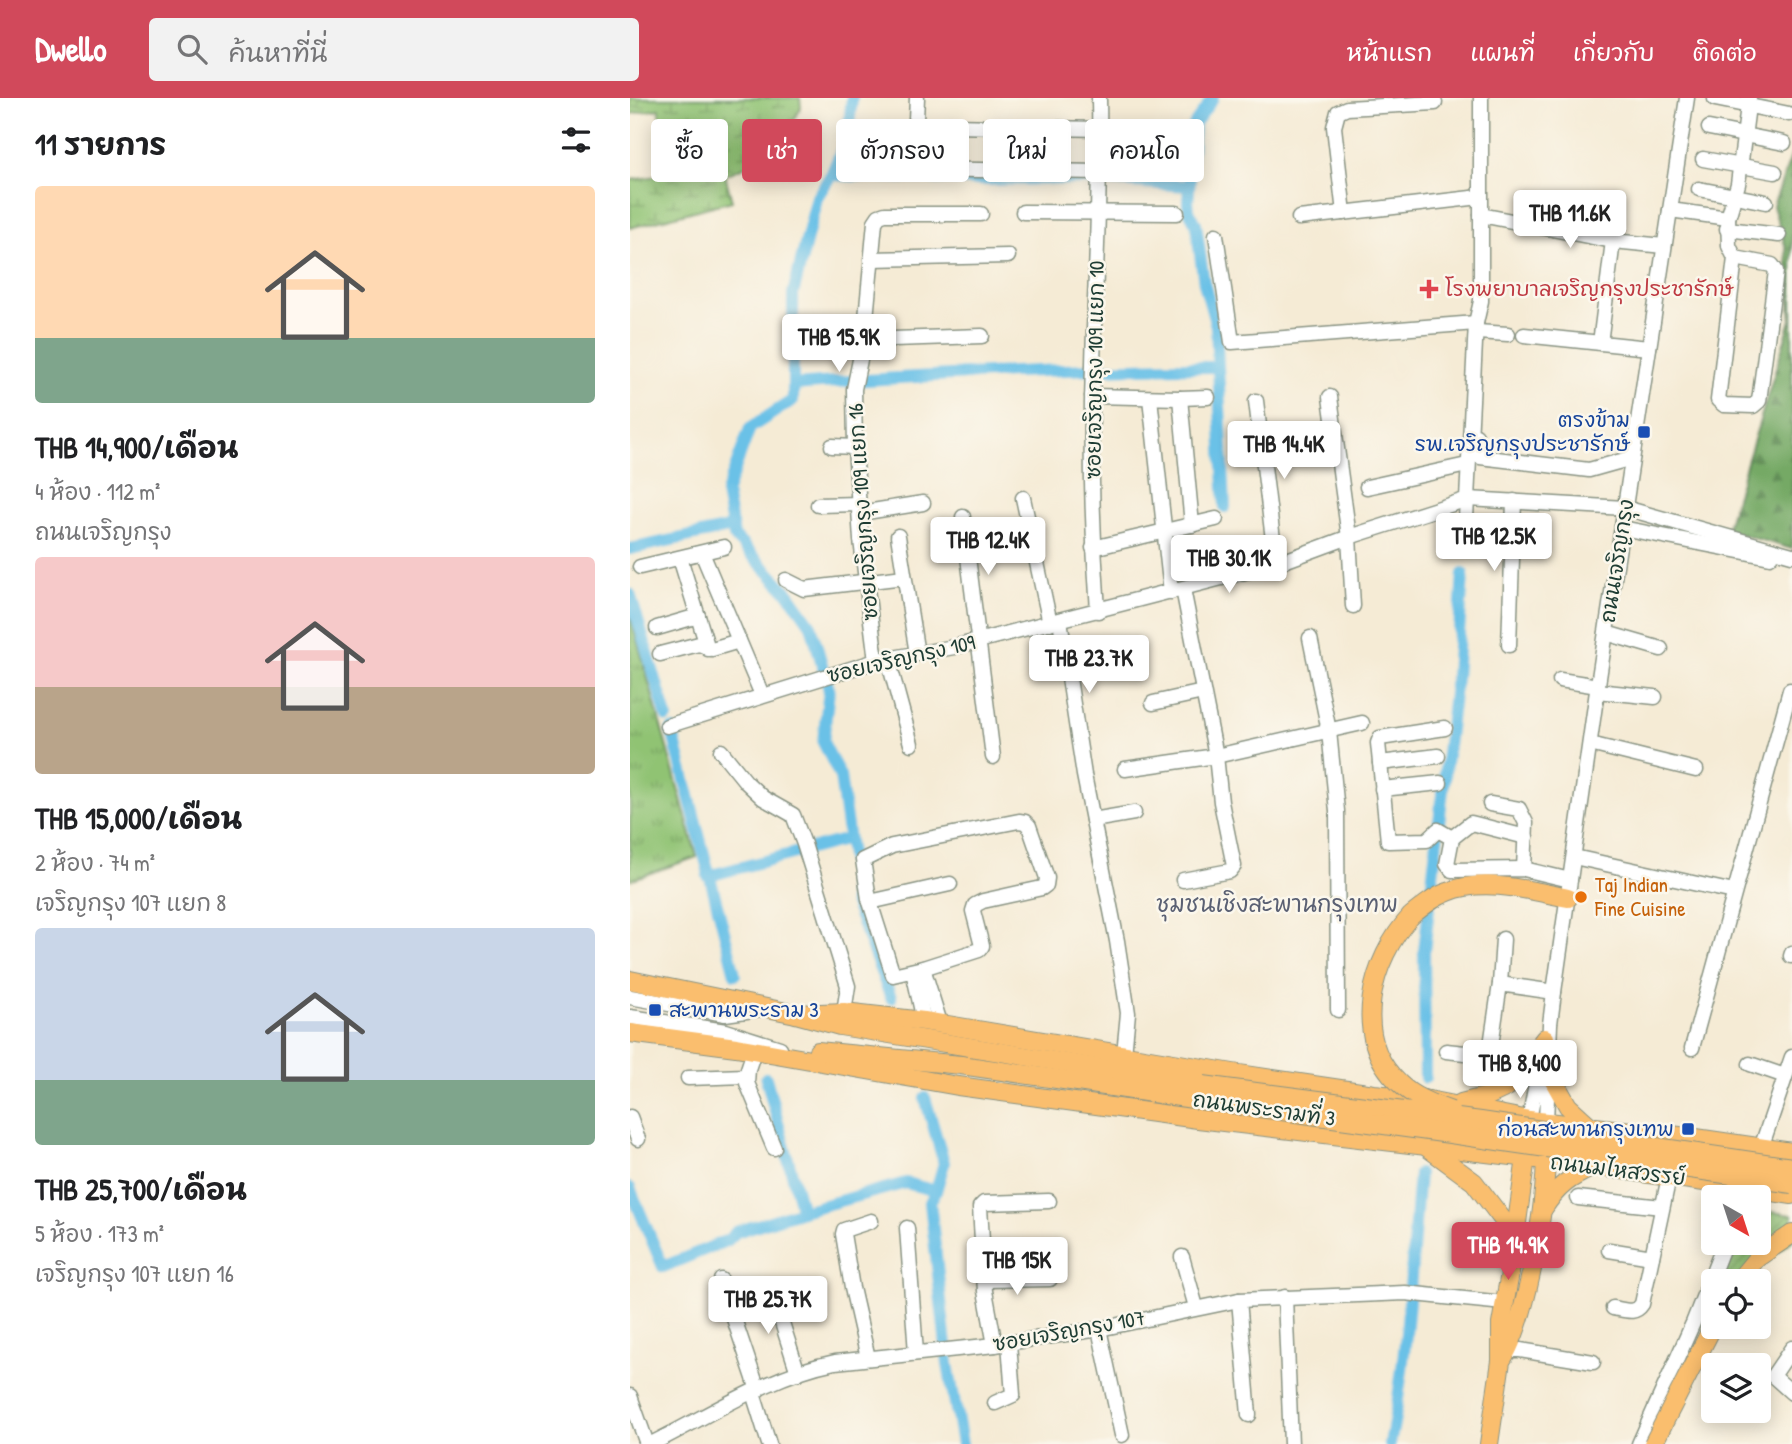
<!DOCTYPE html>
<html lang="th">
<head>
<meta charset="utf-8">
<style>
	:root { --surface:#fff; --page:#f2f2f2; --text:#202124; --muted:#757577; --accent:#d1495b }
	body { margin:0; font-family:"Patrick Hand","Playpen Sans Thai",sans-serif; background:var(--page); color:var(--text); height:100vh; display:flex; flex-direction:column; font-size:26px; white-space:nowrap }
	* { box-sizing:border-box; margin:0 }
	p { font-size:23px; color:var(--muted) }
	.icon { flex:none; width:38px; height:38px; fill:none; stroke:currentColor; stroke-width:2; stroke-linecap:round; stroke-linejoin:round }
	.map { position:relative; flex:1; overflow:hidden }
	.sheet { display:flex; flex-direction:column; background:var(--surface); width:630px }
	.sheet>* { flex:none }
	.top-card { position:absolute; left:21px; top:21px; width:665px; height:63px; display:flex; gap:14px }
	.needle { width:46px; rotate:141deg }
	.tools { position:absolute; left:1071px; top:1087px; display:grid; gap:14px }
	.tools a { display:grid; place-items:center; width:70px; height:70px; border-radius:7px; background:var(--surface); box-shadow:0 4px 18px #0003; font-size:35px }
	.price { position:absolute; translate:-50% -60px; padding:0 16px; border-radius:7px; background:#fff; color:#222; font-size:23px; line-height:46px; filter:drop-shadow(0 2px 4px #0008) }
	.price::after { content:''; position:absolute; left:50%; top:42px; width:21px; height:16px; margin-left:-10px; background:inherit; clip-path:polygon(0 0,100% 0,50% 100%) }
	.price.current { background:var(--accent); color:#fff }
	ul { padding:0; list-style:none }
	li { display:grid; align-content:center; gap:14px; height:371px; padding:0 35px }
	li span { display:grid; place-items:center; height:217px; border-radius:7px; color:#555 }
	li>.icon { margin-inline-start:auto }
	span .icon { width:126px; height:126px; fill:#fffc; stroke-width:1 }
	li b { font-size:30px }
	h2 { display:flex; justify-content:space-between; align-items:center; height:84px; padding:0 35px; font-size:30px }
	.chip { padding:0 24px; border-radius:7px; background:var(--surface); box-shadow:0 4px 18px #0003; font-size:24px; line-height:63px }
	.chip.current { background:var(--accent); color:#fff }
	header { display:flex; align-items:center; gap:42px; box-sizing:border-box; height:98px; padding:0 35px; background:var(--accent); color:#fff }
	header strong { font-size:33px }
	nav { display:flex; gap:38px; margin-inline-start:auto; font-size:24px }
	.search { width:490px; height:63px; background:var(--page); display:flex; align-items:center; gap:18px; box-sizing:border-box; padding:0 24px; border-radius:7px; color:var(--muted); font-size:26px }
	main { display:flex; flex:1; min-height:0 }
	.map>svg:first-child { display:block }
</style>
</head>
<body>
<header>
<strong>Dwello</strong>
<div class="search"><svg class="icon" aria-label="search" viewBox="0 0 24 24"><circle cx="10" cy="10" r="6"/><path d="M15 15l6 6"/></svg>ค้นหาที่นี่</div>
<nav><a>หน้าแรก</a><a>แผนที่</a><a>เกี่ยวกับ</a><a>ติดต่อ</a></nav>
</header>
<main>
<section class="sheet">
<h2>11 รายการ<svg class="icon" aria-label="filters" viewBox="0 0 24 24"><path d="M4 7h16M4 17h16"/><circle cx="9" cy="7" r="2"/><circle cx="15" cy="17" r="2"/></svg></h2>
<ul>
<li><span style="background:linear-gradient(#ffd9b3 70%,#7fa58c 0)"><svg class="icon" aria-label="home" viewBox="0 0 24 24"><path d="M3 11l9-7 9 7M6 9v11h12V9"/></svg></span><div><b>THB 14,900/เดือน</b><p>4 ห้อง · 112 m²</p><p>ถนนเจริญกรุง</p></div></li>
<li><span style="background:linear-gradient(#f6c9c9 60%,#b9a48a 0)"><svg class="icon" aria-label="home" viewBox="0 0 24 24"><path d="M3 11l9-7 9 7M6 9v11h12V9"/></svg></span><div><b>THB 15,000/เดือน</b><p>2 ห้อง · 74 m²</p><p>เจริญกรุง 107 แยก 8</p></div></li>
<li><span style="background:linear-gradient(#c9d6e8 70%,#7fa58c 0)"><svg class="icon" aria-label="home" viewBox="0 0 24 24"><path d="M3 11l9-7 9 7M6 9v11h12V9"/></svg></span><div><b>THB 25,700/เดือน</b><p>5 ห้อง · 173 m²</p><p>เจริญกรุง 107 แยก 16</p></div></li>
</ul>
</section>
<div class="map">
<svg width="1162" height="1346" viewBox="0 0 1162 1346">
	<defs>
		<pattern id="grass-tufts" width="24" height="20" patternUnits="userSpaceOnUse" patternTransform="scale(1.75)"><rect width="24" height="20" fill="#90c373"/><path d="M3 7l-1-3M5 7V3M7 7l1-3M15 17l-1-3M17 17v-4M19 17l1-3" fill="none" stroke="#75a05f"/></pattern>
		<pattern id="forest-firs" width="22" height="20" patternUnits="userSpaceOnUse" patternTransform="scale(1.75)"><rect width="22" height="20" fill="#74a965"/><path d="M5 1l3.5 6h-7zM16 11l3.5 6h-7z" fill="#5f8b54"/></pattern>
		<pattern id="wetland-marsh" width="20" height="14" patternUnits="userSpaceOnUse" patternTransform="scale(1.75)"><rect width="20" height="14" fill="#90c373"/><path d="M1 5h8M5 5V1M11 12h8M15 12V8" fill="none" stroke="#75a05f"/></pattern>
		<pattern id="garden-furrows" width="10" height="10" patternUnits="userSpaceOnUse" patternTransform="scale(1.75)"><rect width="10" height="10" fill="#90c373"/><path d="M-1 1l2-2M0 10L10 0M9 11l2-2" fill="none" stroke="#75a05f"/></pattern>
	</defs>
	<rect width="100%" height="100%" fill="#fbf7ec"/>
	<filter id="ink" filterUnits="userSpaceOnUse"><feTurbulence type="fractalNoise" baseFrequency=".0143" numOctaves="2"/><feDisplacementMap in="SourceGraphic" scale="14" xChannelSelector="R" yChannelSelector="G"/><feConvolveMatrix kernelMatrix="1 2 1 2 8 2 1 2 1" color-interpolation-filters="sRGB"/></filter>
	<filter id="wash" filterUnits="userSpaceOnUse"><feTurbulence type="fractalNoise" baseFrequency=".00686" numOctaves="4" result="noise"/><feDisplacementMap in="SourceGraphic" scale="28" xChannelSelector="R" yChannelSelector="G"/><feGaussianBlur stdDeviation="1.57" result="paint"/><feColorMatrix in="noise" values="0 0 0 0 0 0 0 0 0 0 0 0 0 0 0 0 0 1.4 0 .05"/><feComposite in="paint" operator="in"/></filter>
	<g filter="url(#wash)">
		<rect width="100%" height="100%" fill="#f5ebd5"/>
		<polygon fill="url(#grass-tufts)" stroke="#588054" stroke-width="2" points="0,516 67,759 0,782"/>
		<polygon fill="url(#forest-firs)" stroke="#4a734c" stroke-width="2" points="1162,56 1162,451 1096,432 1161,222 1156,150 1143,108"/>
		<polygon fill="url(#wetland-marsh)" stroke="#588054" stroke-width="2" points="0,0 170,0 171,10 145,56 95,77 102,103 0,130 0,82 40,76 36,56 52,51 47,31 33,34 29,11 0,16"/>
		<polygon fill="url(#garden-furrows)" stroke="#588054" stroke-width="2" points="1129,1112 1162,1117 1162,1143 1112,1183 1084,1183 1100,1145 1129,1144"/>
		<g fill="none" stroke-linecap="round" stroke-linejoin="round">
			<g stroke="#6ac1e7" stroke-width="12">
				<polyline points="222,0 218,36 201,77 187,99 163,196 163,302 120,330 96,395 104,438 159,496 181,527 199,592 193,644 210,678 223,772 224,803 261,900"/>
				<polyline points="583,0 564,27 558,104 559,113 566,126 574,185 586,228 595,409"/>
				<polyline points="201,77 352,82 455,81 559,88"/>
				<path d="M163,287c142,-10 283,-18 425,-18"/>
				<polyline points="0,451 103,429"/>
				<polyline points="0,496 37,619"/>
				<polyline points="42,632 105,876"/>
				<polyline points="78,778 218,741"/>
				<polyline points="136,980 172,1113 276,1085 306,1093"/>
				<polyline points="795,980 794,853 826,579 833,476"/>
				<polyline points="295,1000 314,1065 306,1093 300,1104 318,1266 332,1346"/>
				<polyline points="0,1090 33,1169 98,1142 106,1134 172,1113"/>
				<path d="M760,1346c18,-88 21,-180 29,-270"/>
			</g>
		</g>
	</g>
	<g filter="url(#ink)">
		<g fill="none" stroke-linecap="round" stroke-linejoin="round">
			<defs>
				<g id="minor">
					<polyline points="287,0 284,64 288,71 471,74"/>
					<polyline points="1085,1 1159,16"/>
					<polyline points="322,28 470,31 552,38"/>
					<polyline points="1079,30 1154,45"/>
					<polyline points="1073,61 1145,74"/>
					<polyline points="1069,91 1136,104"/>
					<polyline points="1040,112 1098,120 1099,148 1105,160 1088,302 1094,307 1123,308 1129,303 1146,173 1142,167 1105,160"/>
					<polyline points="393,114 547,115"/>
					<polyline points="714,115 704,29 708,14 717,10 805,5"/>
					<polyline points="851,117 983,143 1034,148"/>
					<polyline points="669,120 850,99"/>
					<polyline points="1098,120 1108,86 1119,0"/>
					<polyline points="1097,131 1149,137"/>
					<polyline points="586,137 602,244 846,225"/>
					<polyline points="241,161 378,158"/>
					<polyline points="847,234 878,236"/>
					<polyline points="894,237 1019,250"/>
					<polyline points="234,242 352,238"/>
					<polyline points="970,245 983,143"/>
					<polyline points="462,298 550,300 578,299"/>
					<polyline points="700,299 719,439 723,508"/>
					<polyline points="520,300 541,494"/>
					<polyline points="550,300 562,427"/>
					<polyline points="626,303 646,466"/>
					<polyline points="846,338 846,352 850,359 959,372 1002,360"/>
					<polyline points="202,348 225,349"/>
					<polyline points="737,389 837,367"/>
					<polyline points="393,400 420,525"/>
					<polyline points="188,407 229,406"/>
					<polyline points="230,415 293,405"/>
					<polyline points="333,419 363,659"/>
					<polyline points="992,430 1140,459"/>
					<polyline points="268,438 287,556"/>
					<polyline points="835,440 846,225 851,203 851,0"/>
					<polyline points="463,450 586,421"/>
					<polyline points="72,455 132,597"/>
					<polyline points="50,460 78,551"/>
					<polyline points="10,469 94,449"/>
					<polyline points="156,482 174,491 274,479"/>
					<path d="M468,513c-6,-81 -8,-164 -5,-246 2,-89 8,-178 6,-267"/>
					<polyline points="430,522 454,677 487,843 498,915 494,956"/>
					<polyline points="27,530 68,518"/>
					<polyline points="976,535 1031,551"/>
					<polyline points="680,540 699,633 707,713 708,912"/>
					<polyline points="879,547 884,403"/>
					<polyline points="30,556 69,546 82,551 109,543"/>
					<polyline points="258,561 281,646"/>
					<polyline points="246,563 231,442 225,349 224,291 234,242 245,124 249,118 255,116 351,116"/>
					<polyline points="930,582 968,588"/>
					<polyline points="967,593 1025,599"/>
					<polyline points="523,605 573,594"/>
					<polyline points="37,628 246,563 324,549 646,466 719,439 838,401 995,410 1162,457"/>
					<polyline points="815,630 750,640 748,645 758,743 797,742 808,732 822,740 817,766 822,772 894,771 940,782"/>
					<polyline points="960,646 1066,672"/>
					<polyline points="91,653 116,684 133,700 163,717 174,746 218,888 214,914"/>
					<polyline points="750,665 808,658"/>
					<polyline points="495,671 586,658 732,625"/>
					<polyline points="752,691 810,685"/>
					<polyline points="860,706 889,711 896,725 894,771"/>
					<polyline points="463,722 504,715"/>
					<polygon points="389,723 395,724 399,728 417,780 416,787 412,790 353,803 345,807 343,813 352,848 349,852 293,870 263,877 239,801 233,762 262,748"/>
					<polyline points="822,740 841,725 896,739"/>
					<polyline points="944,759 1104,794"/>
					<polyline points="553,782 600,773 604,768 591,704 586,658 553,491"/>
					<polyline points="240,804 320,786"/>
					<polyline points="1161,858 1162,855"/>
					<polyline points="293,870 310,925"/>
					<polyline points="283,873 294,923"/>
					<polyline points="870,886 873,841"/>
					<polyline points="0,899 95,916 130,911"/>
					<polyline points="0,919 96,933 150,950"/>
					<polyline points="1062,950 1160,592"/>
					<polyline points="124,953 118,971 117,985 144,1050"/>
					<polyline points="816,953 854,957 860,954 870,886 924,894"/>
					<polyline points="1120,966 1155,978"/>
					<polyline points="58,980 116,978"/>
					<polyline points="0,1019 8,1041"/>
					<polyline points="899,1022 914,944"/>
					<polyline points="916,1024 920,926 924,894 967,593 1057,0"/>
					<polyline points="1131,1050 1162,959"/>
					<polyline points="948,1100 1032,1109"/>
					<polyline points="277,1130 286,1255"/>
					<polyline points="979,1152 1022,1159"/>
					<polyline points="552,1159 566,1209"/>
					<polyline points="91,1182 128,1292"/>
					<polyline points="354,1182 420,1181"/>
					<polyline points="141,1190 168,1275"/>
					<polyline points="655,1199 661,1346"/>
					<polyline points="609,1202 619,1317"/>
					<path d="M983,1210c12,2 22,7 29,-4l27,-127"/>
					<polyline points="469,1231 492,1337"/>
					<polyline points="365,1247 355,1193 350,1109 354,1105 419,1103"/>
					<polyline points="1162,1250 1143,1278 1162,1295"/>
					<polyline points="878,1252 890,1252 963,1264"/>
					<polyline points="238,1260 222,1190 213,1136 214,1132 241,1123"/>
					<polyline points="123,1295 139,1346"/>
					<polyline points="0,1298 17,1346"/>
					<polyline points="365,1305 383,1297 379,1245"/>
					<path d="M21,1346c59,-29 119,-69 184,-82l160,-17 104,-16 140,-29 166,-7 99,10"/>
					<polyline points="1009,1346 1063,1225 1095,1144"/>
				</g>
				<g id="major">
					<path d="M781,818c11,-9 23,-19 37,-24 36,-15 84,-1 120,6"/>
					<polyline points="0,882 166,916 210,928 573,987"/>
					<polyline points="166,916 214,914 294,923 603,975 744,996 794,1001 899,1022 1059,1039 1162,1054"/>
					<polyline points="0,935 106,949 328,988 568,1021 965,1068 1162,1097"/>
					<polyline points="188,953 331,967 570,1002"/>
					<polyline points="920,976 938,1008 961,1029"/>
					<polyline points="831,1005 858,998 877,989 915,940"/>
					<polyline points="798,1050 844,1084 886,1139"/>
					<path d="M913,1111c15,-24 27,-31 52,-43"/>
					<polyline points="1108,1183 1127,1160 1162,1136"/>
					<path d="M873,1260c26,-44 43,-155 43,-207"/>
					<polyline points="859,1346 871,1263 871,1226 880,1175 897,1052"/>
				</g>
			</defs>
			<use href="#minor" stroke="#8a9484" stroke-width="17"/>
			<use href="#major" stroke="#8a9484" stroke-width="20"/>
			<use href="#minor" stroke="#fff" stroke-width="14"/>
			<use href="#major" stroke="#fabe6e" stroke-width="18"/>
			<defs>
				<g id="major-bridge">
					<path d="M781,818c-40,43 -61,122 -12,167 14,14 33,21 52,28"/>
					<polyline points="573,987 851,1023 1162,1069"/>
					<polyline points="570,1002 820,1036 1162,1086"/>
					<polyline points="1023,1346 1083,1228"/>
				</g>
			</defs>
			<use href="#major-bridge" stroke="#8a9484" stroke-width="20" stroke-linecap="butt"/>
			<use href="#major-bridge" stroke="#fabe6e" stroke-width="18"/>
		</g>
	</g>
	<path fill="#e0444e" stroke="#fbf7ec" stroke-width="2.5" d="M795.5 180.5h7v7h7v7h-7v7h-7v-7h-7v-7h7z"/>
	<g fill="#1a4fb4" stroke="#fbf7ec" stroke-width="2.5">
		<rect x="1007" y="327" width="14" height="14" rx="3.5"/>
		<rect x="18" y="905" width="14" height="14" rx="3.5"/>
		<rect x="1051" y="1024" width="14" height="14" rx="3.5"/>
	</g>
	<circle fill="#e8710a" stroke="#fbf7ec" stroke-width="2.5" cx="951" cy="799" r="7"/>
	<g text-anchor="middle" stroke-width="5" stroke-linejoin="round" paint-order="stroke">
		<g font-size="21" fill="#be3a42" stroke="#fbf7ec" text-anchor="start">
			<text x="815" y="198">โรงพยาบาลเจริญกรุงประชารักษ์</text>
		</g>
		<g font-size="21" fill="#1f3d34" stroke="#fbf7ec">
			<text transform="translate(465 272) rotate(-89)" y="7">ซอยเจริญกรุง 109 แยก 10</text>
			<text transform="translate(233 414) rotate(-94)" y="7">ซอยเจริญกรุง 109 แยก 16</text>
			<text transform="translate(987 463) rotate(-81)" y="7">ถนนเจริญกรุง</text>
			<text transform="translate(271 561) rotate(-13)" y="7">ซอยเจริญกรุง 109</text>
			<text transform="translate(634 1011) rotate(8)" y="7">ถนนพระรามที่ 3</text>
			<text transform="translate(988 1072) rotate(7)" y="7">ถนนมไหสวรรย์</text>
			<text transform="translate(439 1233) rotate(-10)" y="7">ซอยเจริญกรุง 107</text>
		</g>
		<g font-size="21" fill="#164399" stroke="#fbf7ec" text-anchor="end">
			<text x="1000" y="329">ตรงข้าม<tspan x="1000" dy="24">รพ.เจริญกรุงประชารักษ์</tspan></text>
			<text x="39" y="919" text-anchor="start">สะพานพระราม 3</text>
			<text x="1044" y="1038">ก่อนสะพานกรุงเทพ</text>
		</g>
		<g font-size="21" fill="#c56008" stroke="#fbf7ec" text-anchor="start">
			<text x="965" y="794">Taj Indian<tspan x="965" dy="24">Fine Cuisine</tspan></text>
		</g>
		<g font-size="23" fill="#5a6073" stroke="#fbf7ec">
			<text x="647" y="814">ชุมชนเชิงสะพานกรุงเทพ</text>
		</g>
	</g>
</svg>
<div class="tools">
<a><svg class="needle" viewBox="-14 -14 28 28"><path d="M0-13l5 13h-10z" fill="#e53935"/><path d="M0 13l5-13h-10z" fill="#757577"/></svg></a>
<a><svg class="icon" aria-label="locate" viewBox="0 0 24 24"><circle cx="12" cy="12" r="6"/><path d="M12 2v4M12 18v4M2 12h4M18 12h4"/></svg></a>
<a><svg class="icon" aria-label="layers" viewBox="0 0 24 24"><path d="M12 4l9 5-9 5-9-5zM3 14l9 5 9-5"/></svg></a>
</div>
<b class="price" style="left:940px;top:152px">THB 11.6K</b>
<b class="price" style="left:209px;top:276px">THB 15.9K</b>
<b class="price" style="left:654px;top:383px">THB 14.4K</b>
<b class="price" style="left:864px;top:475px">THB 12.5K</b>
<b class="price" style="left:358px;top:479px">THB 12.4K</b>
<b class="price" style="left:599px;top:497px">THB 30.1K</b>
<b class="price" style="left:459px;top:597px">THB 23.7K</b>
<b class="price" style="left:890px;top:1002px">THB 8,400</b>
<b class="price current" style="left:878px;top:1184px">THB 14.9K</b>
<b class="price" style="left:387px;top:1199px">THB 15K</b>
<b class="price" style="left:138px;top:1238px">THB 25.7K</b>
<div class="top-card">
<a class="chip">ซื้อ</a>
<a class="chip current">เช่า</a>
<a class="chip">ตัวกรอง</a>
<a class="chip">ใหม่</a>
<a class="chip">คอนโด</a>
</div>
</div>
</main>
</body>
</html>
